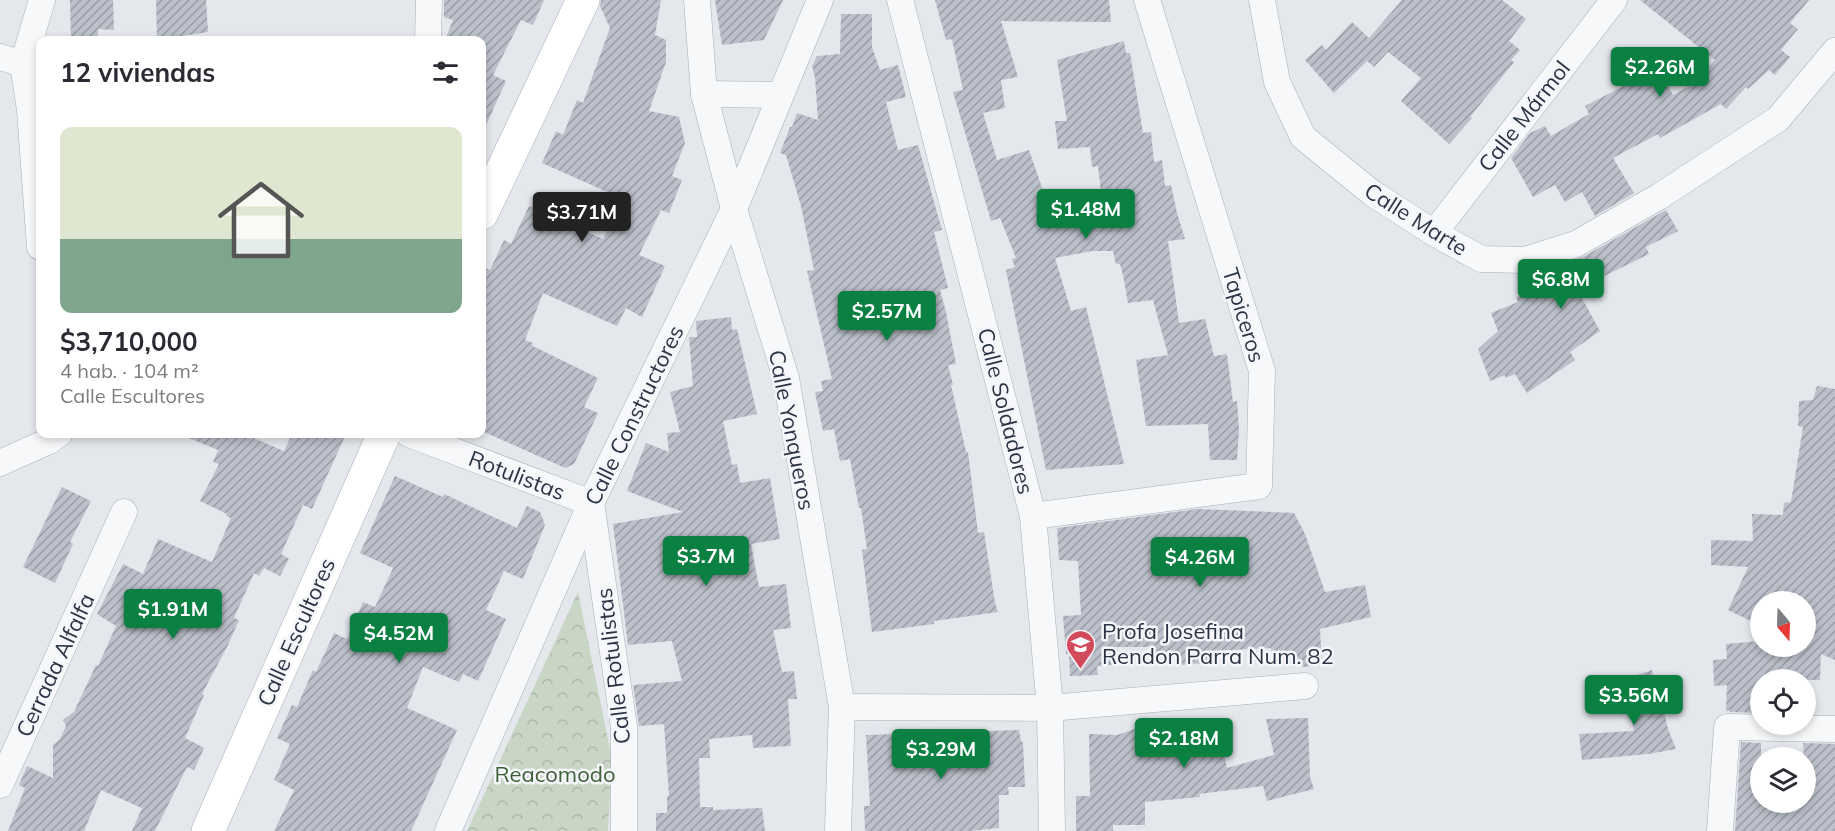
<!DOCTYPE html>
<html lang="es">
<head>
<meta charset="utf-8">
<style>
	:root { --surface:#fff; --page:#f7f7f7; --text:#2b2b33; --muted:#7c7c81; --line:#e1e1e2; --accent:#0b8043 }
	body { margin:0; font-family:Mulish,sans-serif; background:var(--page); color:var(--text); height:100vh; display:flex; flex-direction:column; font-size:22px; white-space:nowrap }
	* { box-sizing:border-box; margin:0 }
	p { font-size:20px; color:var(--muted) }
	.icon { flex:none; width:33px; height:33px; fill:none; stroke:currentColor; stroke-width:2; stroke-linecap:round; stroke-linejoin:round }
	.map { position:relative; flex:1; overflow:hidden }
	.side { position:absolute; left:36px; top:36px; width:450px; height:402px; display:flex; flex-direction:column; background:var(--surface); border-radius:12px; box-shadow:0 3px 9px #0003 }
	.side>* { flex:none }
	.needle { width:39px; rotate:161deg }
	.fabs { position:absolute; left:1750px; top:591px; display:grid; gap:12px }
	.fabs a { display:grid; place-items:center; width:66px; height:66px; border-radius:50%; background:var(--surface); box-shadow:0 3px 9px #0003; font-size:30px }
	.price { position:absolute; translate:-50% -51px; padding:0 14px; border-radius:6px; background:var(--accent); color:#fff; font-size:20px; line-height:39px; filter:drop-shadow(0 2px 3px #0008) }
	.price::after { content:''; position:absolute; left:50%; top:36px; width:18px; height:14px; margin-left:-9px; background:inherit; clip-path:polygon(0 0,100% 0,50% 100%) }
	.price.selected { background:#222; color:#fff }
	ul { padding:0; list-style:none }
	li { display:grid; align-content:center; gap:12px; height:318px; padding:0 24px }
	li+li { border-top:2px solid var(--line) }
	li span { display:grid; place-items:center; height:186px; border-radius:12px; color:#555 }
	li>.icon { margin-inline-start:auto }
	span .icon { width:108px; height:108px; fill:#fffc; stroke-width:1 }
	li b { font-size:26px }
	h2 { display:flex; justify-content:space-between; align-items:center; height:72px; padding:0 24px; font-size:26px }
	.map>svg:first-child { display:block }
</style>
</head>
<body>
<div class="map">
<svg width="1835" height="831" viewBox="0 0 1835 831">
	<defs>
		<pattern id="park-crowns" width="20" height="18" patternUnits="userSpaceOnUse" patternTransform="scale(1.5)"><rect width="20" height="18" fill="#c9d6c5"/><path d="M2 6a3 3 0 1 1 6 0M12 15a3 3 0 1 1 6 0" fill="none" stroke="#adb8ab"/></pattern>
		<pattern id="building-hatch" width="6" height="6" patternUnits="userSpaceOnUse" patternTransform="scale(1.5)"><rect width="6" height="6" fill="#bbc0ca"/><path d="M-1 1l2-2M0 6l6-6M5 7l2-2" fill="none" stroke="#989da6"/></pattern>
	</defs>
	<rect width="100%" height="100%" fill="#e4e7ec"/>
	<polygon fill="url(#park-crowns)" points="578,592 612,759 608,831 467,831"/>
	<g fill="url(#building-hatch)">
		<polygon points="70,0 113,0 114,30 98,29 98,40 71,40"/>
		<polygon points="156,0 206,0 208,32 157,40"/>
		<polygon points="444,0 544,0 533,25 521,20 493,75 506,81 482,134 482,40 445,40 453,20 444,17"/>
		<polygon points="601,0 661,0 655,35 666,40 666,62 649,111 679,117 685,143 672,176 682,180 669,213 661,210 639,255 665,266 642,317 626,308 617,326 543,293 525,340 533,343 532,346 539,349 598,378 584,407 598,413 574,464 565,468 482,431 482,267 490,270 504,240 511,244 529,206 603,239 623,199 542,163 556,131 563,135 577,100 583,103 610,28 600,6"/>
		<polygon points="715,0 783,0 764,40 722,45"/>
		<polygon points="935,0 1109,0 1111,22 1001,21 1018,77 1001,80 1005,108 983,113 997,160 1029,150 1056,228 1104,220 1098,166 1092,167 1090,147 1058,149 1055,121 1067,121 1057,60 1124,41 1126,53 1130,53 1143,133 1151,132 1154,162 1162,160 1165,186 1171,185 1177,213 1185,239 1168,241 1179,323 1205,319 1214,356 1227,354 1233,402 1237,401 1239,430 1237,460 1210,460 1208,424 1146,426 1136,360 1168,355 1153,300 1128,303 1123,275 1120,264 1116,264 1113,251 1092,251 1055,258 1071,311 1086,307 1124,464 1046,470 1006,270 1015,267 1012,259 1016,258 1000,218 991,221 953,92 963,90 952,39 946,40"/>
		<polygon points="1402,0 1502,0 1526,19 1509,41 1520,50 1511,60 1514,62 1470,117 1472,118 1449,144 1401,101 1421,78 1388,52 1374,67 1367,61 1334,93 1305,60 1322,45 1326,50 1352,22 1369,38"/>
		<polygon points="1640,0 1809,0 1790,23 1798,29 1781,50 1790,57 1775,75 1769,70 1748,89 1746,87 1726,109 1721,104 1660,138 1658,134 1613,158 1634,193 1595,216 1582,192 1565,202 1555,185 1533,197 1511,158 1530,133 1545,126 1551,136 1589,114 1585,106 1649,73 1650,76 1659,70 1673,95 1695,83 1715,60"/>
		<polygon points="841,14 872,14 872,47 880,70 898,65 906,97 886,102 898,150 918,145 942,230 934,232 948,288 940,290 946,312 956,364 948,365 953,385 951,385 966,452 968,452 978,533 984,532 995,603 998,612 934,621 934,624 872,632 862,550 867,549 861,508 859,508 850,459 840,461 834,429 823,431 815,392 823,391 821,381 832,379 807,271 814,270 801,206 786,155 780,153 790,127 792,127 797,113 818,120 815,77 812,66 817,56 840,54"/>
		<polygon points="1666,210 1678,231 1646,247 1649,254 1582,287 1583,289 1578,291 1600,331 1570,352 1575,360 1527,393 1515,374 1505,378 1505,375 1490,381 1478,349 1498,331 1491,313 1518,302 1516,297 1546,284 1541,271 1583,257"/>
		<polygon points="731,317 732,330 737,329 757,414 723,421 732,465 737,464 740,483 770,478 780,539 751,544 759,587 786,584 791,628 773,630 782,672 794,671 797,699 788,699 791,746 753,748 752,735 709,739 710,758 699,758 700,807 713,807 713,810 762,808 765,831 656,831 656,813 667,813 667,796 669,796 664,724 639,726 633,685 682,681 672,641 628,645 613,524 683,512 627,491 646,443 669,452 667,433 680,432 670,392 693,386 689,337 697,337 696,321"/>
		<polygon points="1817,386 1835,389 1835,660 1821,654 1820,680 1761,680 1761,713 1729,712 1730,710 1726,711 1727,685 1714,686 1713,660 1727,659 1726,644 1761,641 1761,646 1806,646 1806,602 1761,602 1761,626 1728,610 1748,567 1711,565 1711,540 1753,541 1752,514 1783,515 1784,503 1791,502 1803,427 1798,426 1799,401 1813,400"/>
		<polygon points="179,434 244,434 284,451 292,434 346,434 312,509 303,505 281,554 289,559 280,576 264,568 259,576 254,573 234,618 239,620 228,645 202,694 204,695 185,738 204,748 194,770 187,767 155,831 132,831 142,808 101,790 84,831 8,831 25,788 19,785 27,766 53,778 53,745 60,739 66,726 63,720 74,712 96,665 98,666 116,626 97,614 123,564 143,574 158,539 212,562 231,518 226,516 227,514 200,501 219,464 213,462 218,450"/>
		<polygon points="395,476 443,497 444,494 517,528 527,506 540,512 545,525 523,579 504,571 486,610 506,619 478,681 463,674 459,682 423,667 407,708 457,730 411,831 274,831 294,790 274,780 290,744 277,738 292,705 297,707 313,670 316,672 334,633 347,639 363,602 375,607 393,568 360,553"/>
		<polygon points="62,487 91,501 70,542 73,544 55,583 23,567"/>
		<polygon points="1197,509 1294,513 1305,534 1325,592 1365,585 1371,617 1320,629 1322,665 1302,667 1302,663 1273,665 1271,648 1211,651 1212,662 1182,665 1180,652 1154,654 1154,647 1113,647 1114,665 1097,666 1098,675 1070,676 1069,654 1066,654 1063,616 1081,615 1078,561 1059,560 1057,528"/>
		<polygon points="1652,670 1657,694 1660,694 1668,729 1676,749 1648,754 1582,760 1579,734 1634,731 1625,688 1631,687 1629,678"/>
		<polygon points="1308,718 1310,777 1314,789 1267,801 1263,786 1199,794 1200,797 1145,802 1145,825 1113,825 1113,831 1076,831 1076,796 1090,796 1089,734 1117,735 1146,725 1217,721 1227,768 1274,755 1266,719"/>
		<polygon points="1019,730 1021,742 1023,742 1025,787 1008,787 1009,795 999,795 999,828 969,831 865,831 864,806 870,806 866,735"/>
		<polygon points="1741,742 1761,743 1761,802 1807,802 1806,758 1804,758 1803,743 1835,744 1835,831 1735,831"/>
	</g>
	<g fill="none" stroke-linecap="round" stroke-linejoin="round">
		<defs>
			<g id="street">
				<polyline points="697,0 704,94 734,209 786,378 842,707 838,831"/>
				<polyline points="900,0 1033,516 1050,708 1052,831"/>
				<polyline points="1262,0 1277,82 1303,137 1372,193 1434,233 1481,259 1525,260 1576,244 1660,196 1778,119 1835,51"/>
				<polyline points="428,40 429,0"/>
				<polyline points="0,57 23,64"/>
				<polyline points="704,94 779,95"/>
				<polyline points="1434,233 1614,0"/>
				<polyline points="40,247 30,110 23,64 42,0"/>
				<polyline points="409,434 591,503 624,727 624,831"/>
				<polyline points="0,463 49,441 59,434"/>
				<polyline points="1033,516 1259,486 1262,371 1147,0"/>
				<polyline points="842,707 1050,708 1305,686"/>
				<polyline points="0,785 124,512"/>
				<polyline points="448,831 591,503 734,209 820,0"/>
				<polyline points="1720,831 1727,727 1835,729"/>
			</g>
			<g id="secondary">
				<polyline points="482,213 583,0"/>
				<polyline points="208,831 384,434"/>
			</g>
		</defs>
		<use href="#street" stroke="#a9aeb7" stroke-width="27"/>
		<use href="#secondary" stroke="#a9aeb7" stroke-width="34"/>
		<use href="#street" stroke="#f7f8fa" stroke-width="26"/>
		<use href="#secondary" stroke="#fff" stroke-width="33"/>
	</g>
	<defs>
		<symbol id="school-pin" viewBox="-11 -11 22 30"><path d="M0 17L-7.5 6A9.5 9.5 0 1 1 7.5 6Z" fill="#d1495b" stroke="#f4f6f9"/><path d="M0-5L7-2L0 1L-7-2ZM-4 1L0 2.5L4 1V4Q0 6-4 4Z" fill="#fff"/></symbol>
	</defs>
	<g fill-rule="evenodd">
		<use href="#school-pin" x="1064" y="628" width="33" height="45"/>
	</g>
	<g text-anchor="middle" stroke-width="5" stroke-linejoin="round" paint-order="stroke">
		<g font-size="22" fill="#2b3445" stroke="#f4f6f9">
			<text transform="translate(1524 116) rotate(-52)" y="8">Calle Mármol</text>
			<text transform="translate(1416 219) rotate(32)" y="8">Calle Marte</text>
			<text transform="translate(1244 315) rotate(73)" y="8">Tapiceros</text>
			<text transform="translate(1006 411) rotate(76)" y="8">Calle Soldadores</text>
			<text transform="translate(634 415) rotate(-64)" y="8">Calle Constructores</text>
			<text transform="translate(792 430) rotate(79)" y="8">Calle Yonqueros</text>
			<text transform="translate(517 475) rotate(21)" y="8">Rotulistas</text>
			<text transform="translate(296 632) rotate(-66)" y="8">Calle Escultores</text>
			<text transform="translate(55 665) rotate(-65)" y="8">Cerrada Alfalfa</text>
			<text transform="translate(613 666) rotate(-97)" y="8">Calle Rotulistas</text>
		</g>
		<g font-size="22" fill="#2b3445" stroke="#f4f6f9" text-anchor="start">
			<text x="1102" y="639">Profa Josefina<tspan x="1102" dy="25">Rendon Parra Num. 82</tspan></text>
		</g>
		<g font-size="22" fill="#3f6138" stroke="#f4f6f9">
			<text x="555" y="782">Reacomodo</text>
		</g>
	</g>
</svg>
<div class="fabs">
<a><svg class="needle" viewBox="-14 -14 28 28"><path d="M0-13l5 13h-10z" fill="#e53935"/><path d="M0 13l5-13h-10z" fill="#7c7c81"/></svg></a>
<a><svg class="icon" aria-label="locate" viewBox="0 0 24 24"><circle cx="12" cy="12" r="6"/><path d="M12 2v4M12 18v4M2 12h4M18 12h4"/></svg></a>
<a><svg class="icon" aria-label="layers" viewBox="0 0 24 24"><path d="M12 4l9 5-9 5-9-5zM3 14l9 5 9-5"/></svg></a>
</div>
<b class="price" style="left:1660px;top:98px">$2.26M</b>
<b class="price" style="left:1086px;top:240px">$1.48M</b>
<b class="price selected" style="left:582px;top:243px">$3.71M</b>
<b class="price" style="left:1561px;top:310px">$6.8M</b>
<b class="price" style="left:887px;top:342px">$2.57M</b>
<b class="price" style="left:706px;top:587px">$3.7M</b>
<b class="price" style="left:1200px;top:588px">$4.26M</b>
<b class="price" style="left:173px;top:640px">$1.91M</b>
<b class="price" style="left:399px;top:664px">$4.52M</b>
<b class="price" style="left:1634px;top:726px">$3.56M</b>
<b class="price" style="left:1184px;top:769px">$2.18M</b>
<b class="price" style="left:941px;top:780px">$3.29M</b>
<section class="side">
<h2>12 viviendas<svg class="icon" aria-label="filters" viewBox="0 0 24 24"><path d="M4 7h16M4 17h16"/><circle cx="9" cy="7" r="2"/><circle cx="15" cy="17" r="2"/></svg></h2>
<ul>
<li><span style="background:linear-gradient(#dfe7d0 60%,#7fa58c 0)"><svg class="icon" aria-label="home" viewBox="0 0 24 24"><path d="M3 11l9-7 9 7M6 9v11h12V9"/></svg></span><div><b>$3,710,000</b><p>4 hab. · 104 m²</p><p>Calle Escultores</p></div></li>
</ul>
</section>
</div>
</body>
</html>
